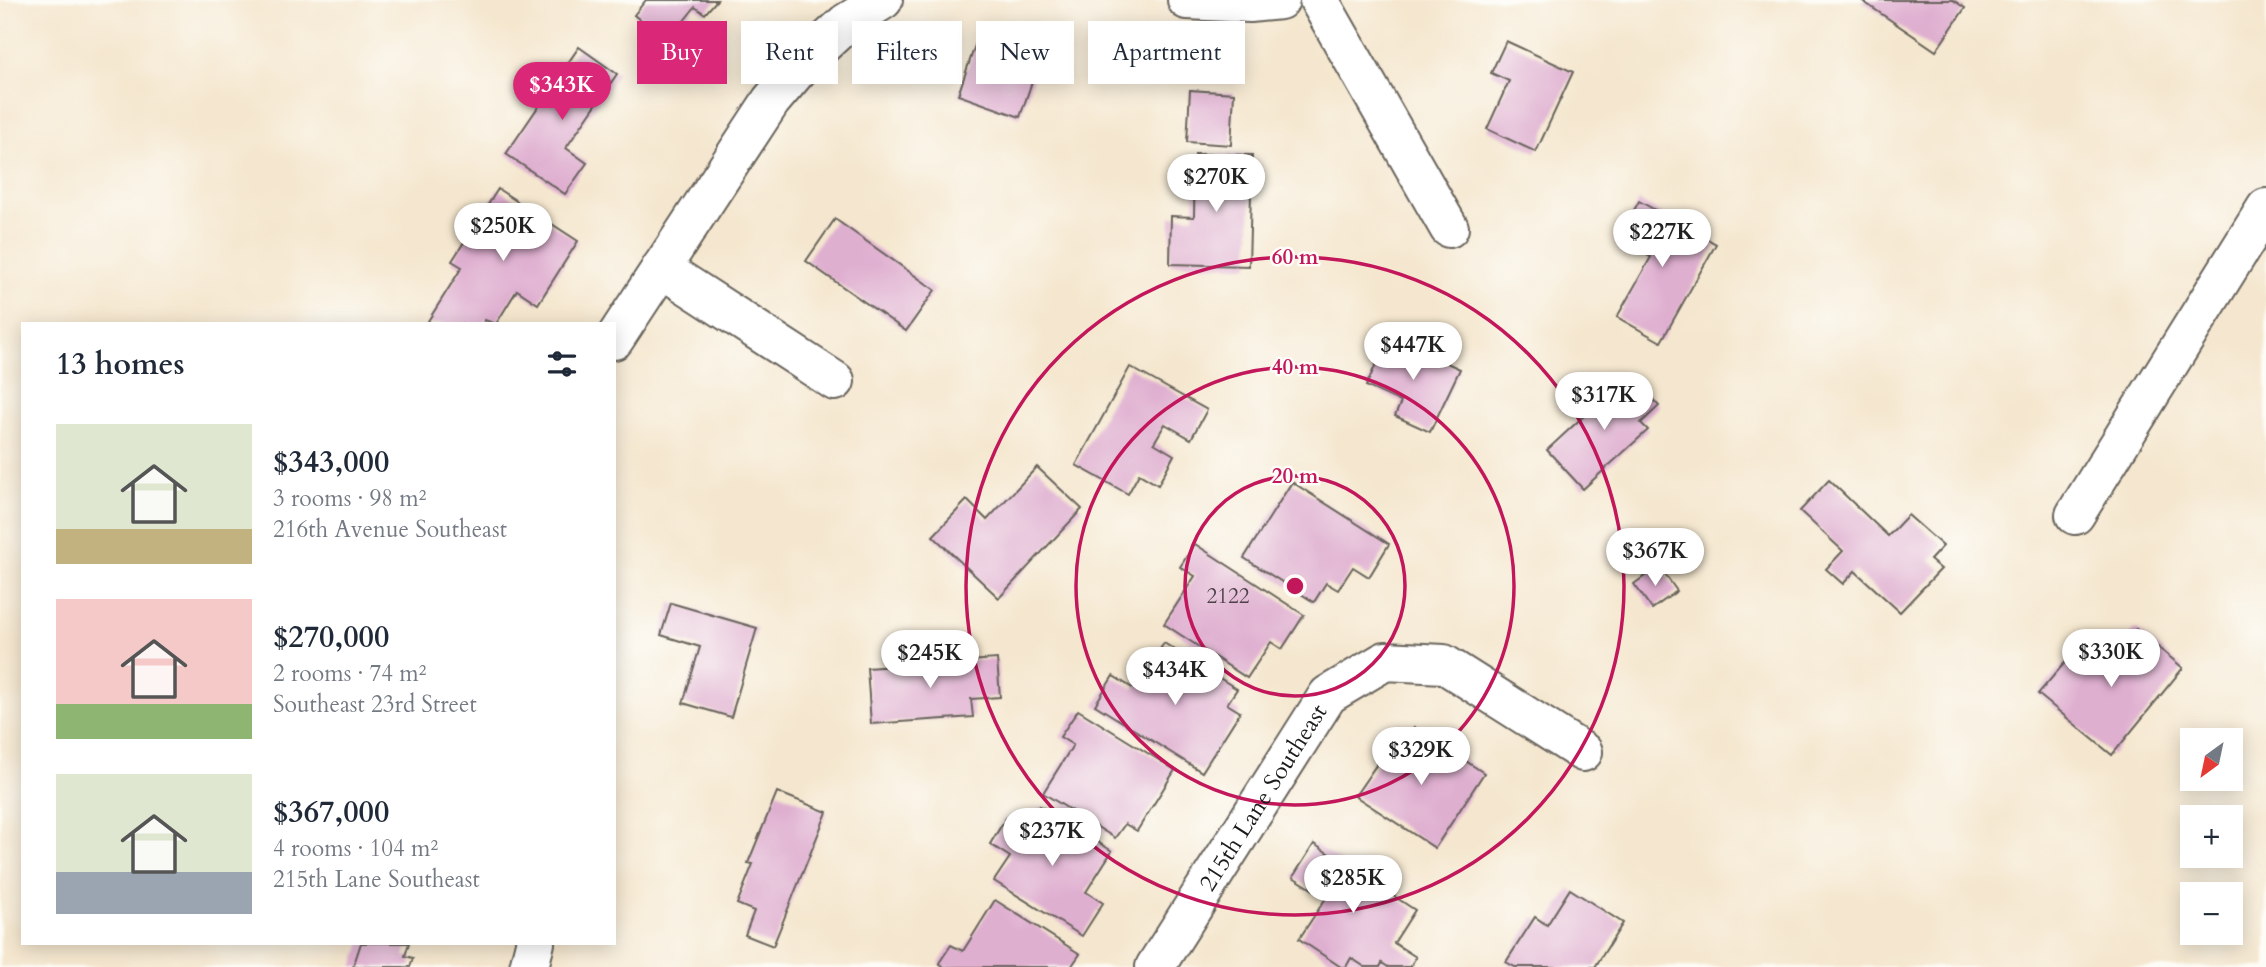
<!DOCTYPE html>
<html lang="en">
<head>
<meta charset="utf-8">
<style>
	:root { --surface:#fff; --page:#f2f2f3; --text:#1f2937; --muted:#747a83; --accent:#db2777 }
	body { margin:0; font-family:Cardo,serif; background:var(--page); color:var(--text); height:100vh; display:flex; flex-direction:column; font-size:26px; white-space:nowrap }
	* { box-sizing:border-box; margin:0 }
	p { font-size:23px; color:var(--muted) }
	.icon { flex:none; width:38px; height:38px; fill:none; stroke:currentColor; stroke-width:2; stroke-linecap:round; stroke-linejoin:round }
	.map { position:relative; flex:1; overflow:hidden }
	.details { position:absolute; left:21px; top:322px; width:595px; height:623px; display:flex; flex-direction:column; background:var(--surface); border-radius:0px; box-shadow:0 4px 18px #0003 }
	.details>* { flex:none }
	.hud { position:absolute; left:637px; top:21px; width:665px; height:63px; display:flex; gap:14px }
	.needle { width:46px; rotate:213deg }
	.buttons { position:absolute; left:2180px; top:728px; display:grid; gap:14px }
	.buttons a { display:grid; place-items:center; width:63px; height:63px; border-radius:0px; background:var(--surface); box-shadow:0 4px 18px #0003; font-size:35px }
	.price { position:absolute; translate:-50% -60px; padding:0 16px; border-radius:24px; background:#fff; color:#222; font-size:23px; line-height:46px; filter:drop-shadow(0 2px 4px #0008) }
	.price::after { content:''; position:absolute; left:50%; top:42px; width:21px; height:16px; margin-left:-10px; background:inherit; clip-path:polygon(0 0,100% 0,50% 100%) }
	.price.selected { background:var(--accent); color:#fff }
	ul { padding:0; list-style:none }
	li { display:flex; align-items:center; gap:21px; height:175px; padding:0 35px }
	li span { display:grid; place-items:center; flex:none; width:196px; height:140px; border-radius:0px; color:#555 }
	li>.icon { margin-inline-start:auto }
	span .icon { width:84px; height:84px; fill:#fffc; stroke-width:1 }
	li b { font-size:30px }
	h2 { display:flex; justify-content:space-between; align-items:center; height:84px; padding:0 35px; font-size:30px }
	.tag { padding:0 24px; border-radius:0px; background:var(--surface); box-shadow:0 4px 18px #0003; font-size:24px; line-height:63px }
	.tag.selected { background:var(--accent); color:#fff }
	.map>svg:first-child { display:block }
</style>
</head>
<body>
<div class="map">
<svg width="2266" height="967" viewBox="0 0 2266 967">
	<rect width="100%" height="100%" fill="#fdfcf7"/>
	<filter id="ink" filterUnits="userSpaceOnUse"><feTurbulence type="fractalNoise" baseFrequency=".0143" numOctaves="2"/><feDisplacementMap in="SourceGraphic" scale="14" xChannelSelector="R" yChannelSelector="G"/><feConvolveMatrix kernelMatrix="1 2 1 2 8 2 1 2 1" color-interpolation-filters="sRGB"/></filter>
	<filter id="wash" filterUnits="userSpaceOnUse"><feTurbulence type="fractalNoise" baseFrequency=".00686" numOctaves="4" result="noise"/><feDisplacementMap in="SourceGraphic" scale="28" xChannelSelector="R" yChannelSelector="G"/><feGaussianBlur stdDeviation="1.57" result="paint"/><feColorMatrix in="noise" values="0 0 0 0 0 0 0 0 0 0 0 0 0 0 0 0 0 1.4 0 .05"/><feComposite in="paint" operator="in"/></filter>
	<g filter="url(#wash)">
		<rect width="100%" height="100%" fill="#f5e7cf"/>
		<g id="blocks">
			<g fill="#dfafd0">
				<polygon points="646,0 717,0 705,14 695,7 667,42 634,15"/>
				<polygon points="1861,0 1953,0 1965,8 1936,51"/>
				<polygon points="979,34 1018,48 1015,56 1038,64 1020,117 958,95"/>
				<polygon points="1506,41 1573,72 1536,152 1487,129 1509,81 1491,73"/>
				<polygon points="579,47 617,74 566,148 587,163 565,194 506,154"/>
				<polygon points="1190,90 1234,93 1231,145 1187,142"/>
				<polygon points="1195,154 1252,155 1249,266 1170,264 1171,216 1194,217"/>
				<polygon points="498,189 578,241 538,304 517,290 496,324 485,320 483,324 432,324 428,321 462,267 452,261"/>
				<polygon points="1639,201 1716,244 1661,342 1617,317 1651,257 1618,239"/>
				<polygon points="835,219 935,290 906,331 806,261"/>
				<polygon points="1389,336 1460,369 1430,432 1395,416 1401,402 1366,386"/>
				<polygon points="1130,367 1207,410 1191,439 1165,424 1154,443 1174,455 1158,485 1139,474 1128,494 1076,465"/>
				<polygon points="1629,374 1659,406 1641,423 1648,430 1583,489 1547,450"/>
				<polygon points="1037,467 1082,509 999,598 933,536 967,500 987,520"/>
				<polygon points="1829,480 1888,536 1908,515 1943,546 1930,560 1941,569 1900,612 1855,571 1843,584 1826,569 1843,551 1800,511"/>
				<polygon points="1292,482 1389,544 1369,577 1353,567 1338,590 1326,583 1314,602 1244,558"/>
				<polygon points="1195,544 1304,615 1282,649 1271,642 1247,678 1164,624 1195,576 1180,567"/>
				<polygon points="1659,566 1677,591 1652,609 1634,584"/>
				<polygon points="671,603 757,628 731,717 683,703 700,647 661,635"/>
				<polygon points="2136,629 2183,668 2112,755 2038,694 2079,646 2104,667"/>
				<polygon points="1164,643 1237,689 1227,704 1240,712 1202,772 1095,705 1113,676 1134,689"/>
				<polygon points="997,659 1000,697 971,699 973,717 871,724 867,668"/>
				<polygon points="1078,710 1175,770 1137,831 1125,824 1115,838 1043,793 1073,745 1060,737"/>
				<polygon points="1414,727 1484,773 1435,848 1355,796 1379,761 1388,767"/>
				<polygon points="777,792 827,812 773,946 745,935 754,911 737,904 753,864 748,863"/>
				<polygon points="1040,806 1112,851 1086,892 1103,903 1082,936 994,881 1010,857 990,844 1006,818 1025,830"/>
				<polygon points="1314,844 1415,910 1394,943 1416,957 1410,967 1388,967 1382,963 1380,967 1365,967 1351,958 1346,967 1341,967 1299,939 1326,898 1293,877"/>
				<polygon points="1570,889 1623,923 1595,967 1515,967 1506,962 1535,917 1547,925"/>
				<polygon points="995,900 1080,954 1071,967 944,967 939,963 951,945 963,951"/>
				<polygon points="361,943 409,943 405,956 413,958 410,967 353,967"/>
			</g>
		</g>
	</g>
	<g filter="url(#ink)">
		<use href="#blocks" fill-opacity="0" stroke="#68635b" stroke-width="2"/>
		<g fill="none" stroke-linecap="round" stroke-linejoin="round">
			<defs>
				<g id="minor">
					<polyline points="1187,0 1250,3 1280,0"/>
					<polyline points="1319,0 1449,228"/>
					<polyline points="661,268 835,381"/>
					<polyline points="614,340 771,101 806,60 846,23 883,0"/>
					<polyline points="2075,515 2266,208"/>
					<polyline points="529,967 535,943"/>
					<path id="s1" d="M1155,967l173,-272 57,-34 59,3 139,88"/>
				</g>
			</defs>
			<use href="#minor" stroke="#68635b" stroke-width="42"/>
			<use href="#minor" stroke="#fff" stroke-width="38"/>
		</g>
	</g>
	<g fill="none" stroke="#c2185b" stroke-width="3.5">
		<circle cx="1295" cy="586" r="110"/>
		<circle cx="1295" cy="586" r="219"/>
		<circle cx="1295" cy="586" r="329"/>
	</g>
	<g text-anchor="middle" stroke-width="5" stroke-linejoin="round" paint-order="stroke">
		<g font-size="21" fill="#4d4149">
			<text x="1228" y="603">2122</text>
		</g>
		<g font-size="24" fill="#1c1c1c" stroke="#fdfcf7">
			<text dy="8" stroke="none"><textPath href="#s1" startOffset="201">215th Lane Southeast</textPath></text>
		</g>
	</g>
	<circle cx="1295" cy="586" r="10" fill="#c2185b" stroke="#fdfcf7" stroke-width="3.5"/>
	<g font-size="21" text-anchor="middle" font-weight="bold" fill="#c2185b" stroke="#fdfcf7" stroke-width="5" stroke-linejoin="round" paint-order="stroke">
		<text x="1295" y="264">60 m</text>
		<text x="1295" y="374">40 m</text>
		<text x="1295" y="483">20 m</text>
	</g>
</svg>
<div class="buttons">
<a><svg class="needle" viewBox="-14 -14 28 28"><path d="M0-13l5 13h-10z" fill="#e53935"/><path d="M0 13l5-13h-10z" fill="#747a83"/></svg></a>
<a>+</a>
<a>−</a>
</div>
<b class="price selected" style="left:562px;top:122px">$343K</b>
<b class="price" style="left:1216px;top:214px">$270K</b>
<b class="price" style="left:503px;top:263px">$250K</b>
<b class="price" style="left:1662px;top:269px">$227K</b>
<b class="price" style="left:1413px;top:382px">$447K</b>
<b class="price" style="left:1604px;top:432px">$317K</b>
<b class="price" style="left:1655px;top:588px">$367K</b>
<b class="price" style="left:2111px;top:689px">$330K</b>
<b class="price" style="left:930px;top:690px">$245K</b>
<b class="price" style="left:1175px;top:707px">$434K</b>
<b class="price" style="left:1421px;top:787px">$329K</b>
<b class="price" style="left:1052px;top:868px">$237K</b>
<b class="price" style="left:1353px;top:915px">$285K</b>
<div class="hud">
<a class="tag selected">Buy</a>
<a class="tag">Rent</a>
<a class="tag">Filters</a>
<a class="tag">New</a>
<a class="tag">Apartment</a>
</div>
<section class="details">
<h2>13 homes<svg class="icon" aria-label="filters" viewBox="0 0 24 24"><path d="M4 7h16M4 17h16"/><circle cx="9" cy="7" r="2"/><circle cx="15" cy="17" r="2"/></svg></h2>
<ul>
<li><span style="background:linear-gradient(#dfe7d0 75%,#c2b280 0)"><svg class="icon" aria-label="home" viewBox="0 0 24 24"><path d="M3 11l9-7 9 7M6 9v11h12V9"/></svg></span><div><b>$343,000</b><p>3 rooms · 98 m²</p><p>216th Avenue Southeast</p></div></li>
<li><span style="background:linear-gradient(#f6c9c9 75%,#8fb573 0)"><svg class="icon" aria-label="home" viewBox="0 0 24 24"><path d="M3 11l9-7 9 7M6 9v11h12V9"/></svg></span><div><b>$270,000</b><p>2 rooms · 74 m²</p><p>Southeast 23rd Street</p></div></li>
<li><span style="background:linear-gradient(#dfe7d0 70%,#9aa5b1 0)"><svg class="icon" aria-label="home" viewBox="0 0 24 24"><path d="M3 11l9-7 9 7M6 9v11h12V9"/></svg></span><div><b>$367,000</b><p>4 rooms · 104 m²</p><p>215th Lane Southeast</p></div></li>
</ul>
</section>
</div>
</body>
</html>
